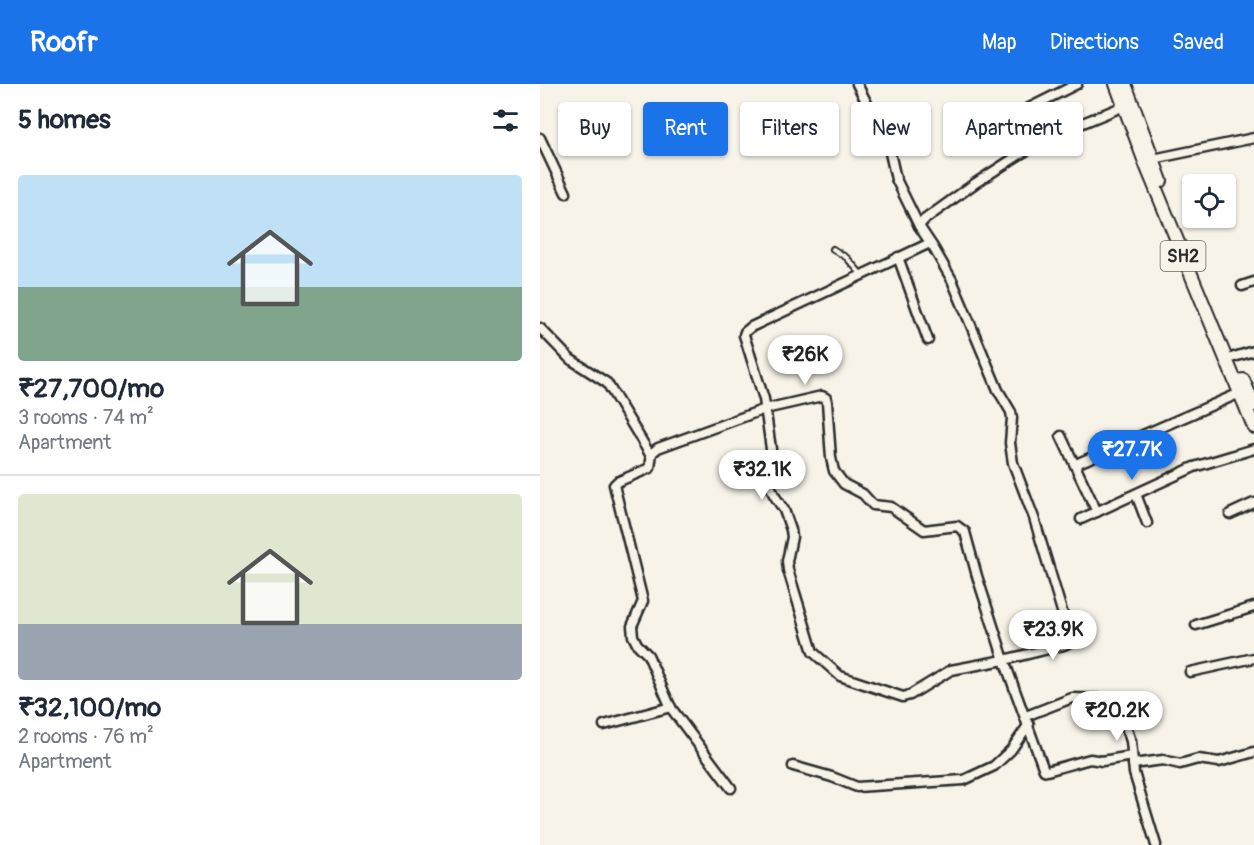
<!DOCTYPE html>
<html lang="en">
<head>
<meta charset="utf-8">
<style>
	:root { --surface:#fff; --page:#f6f6f7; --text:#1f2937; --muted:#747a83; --line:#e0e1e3; --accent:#1a73e8 }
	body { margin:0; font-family:Pangolin,sans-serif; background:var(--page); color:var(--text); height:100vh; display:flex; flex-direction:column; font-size:22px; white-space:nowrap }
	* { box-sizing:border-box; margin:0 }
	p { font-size:20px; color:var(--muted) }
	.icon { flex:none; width:33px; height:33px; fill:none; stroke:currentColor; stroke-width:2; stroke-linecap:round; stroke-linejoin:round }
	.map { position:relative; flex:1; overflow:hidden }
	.drawer { display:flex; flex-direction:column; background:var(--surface); width:540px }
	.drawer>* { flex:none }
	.hud { position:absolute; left:18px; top:18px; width:570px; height:54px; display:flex; gap:12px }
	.buttons { position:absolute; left:642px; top:90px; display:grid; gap:12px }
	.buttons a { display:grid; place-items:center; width:54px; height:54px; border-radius:6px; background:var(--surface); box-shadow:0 2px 4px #0004; font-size:30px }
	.price { position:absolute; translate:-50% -51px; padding:0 14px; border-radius:21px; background:#fff; color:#222; font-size:20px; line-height:39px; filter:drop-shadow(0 2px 3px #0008) }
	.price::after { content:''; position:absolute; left:50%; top:36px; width:18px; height:14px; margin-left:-9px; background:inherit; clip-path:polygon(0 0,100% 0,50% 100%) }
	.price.active { background:var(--accent); color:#fff }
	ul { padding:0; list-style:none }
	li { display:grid; align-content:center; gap:12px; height:318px; padding:0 18px }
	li+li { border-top:2px solid var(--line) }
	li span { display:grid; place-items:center; height:186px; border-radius:6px; color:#555 }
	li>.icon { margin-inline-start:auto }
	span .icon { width:108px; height:108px; fill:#fffc; stroke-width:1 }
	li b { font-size:26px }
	h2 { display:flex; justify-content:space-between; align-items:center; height:72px; padding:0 18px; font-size:26px }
	.tag { padding:0 21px; border-radius:6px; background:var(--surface); box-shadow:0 2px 4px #0004; font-size:21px; line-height:54px }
	.tag.active { background:var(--accent); color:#fff }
	header { display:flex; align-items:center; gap:36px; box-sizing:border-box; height:84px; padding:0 30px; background:var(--accent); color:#fff }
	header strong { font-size:28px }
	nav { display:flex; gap:33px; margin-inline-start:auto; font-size:21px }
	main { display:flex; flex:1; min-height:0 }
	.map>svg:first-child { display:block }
</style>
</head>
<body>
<header>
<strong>Roofr</strong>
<nav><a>Map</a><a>Directions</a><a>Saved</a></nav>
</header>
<main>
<section class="drawer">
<h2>5 homes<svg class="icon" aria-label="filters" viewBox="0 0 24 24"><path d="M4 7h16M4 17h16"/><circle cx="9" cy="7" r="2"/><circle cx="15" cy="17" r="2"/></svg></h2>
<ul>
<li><span style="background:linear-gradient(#bfe0f5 60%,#7fa58c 0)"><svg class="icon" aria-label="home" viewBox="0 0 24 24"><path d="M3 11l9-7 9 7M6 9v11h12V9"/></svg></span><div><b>₹27,700/mo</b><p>3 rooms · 74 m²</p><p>Apartment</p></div></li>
<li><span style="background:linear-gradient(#dfe7d0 70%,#9aa5b1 0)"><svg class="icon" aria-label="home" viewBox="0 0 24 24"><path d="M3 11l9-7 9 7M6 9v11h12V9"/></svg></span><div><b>₹32,100/mo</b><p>2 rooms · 76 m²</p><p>Apartment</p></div></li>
</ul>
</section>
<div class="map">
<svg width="714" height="761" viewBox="0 0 714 761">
	<rect width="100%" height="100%" fill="#f7f3e8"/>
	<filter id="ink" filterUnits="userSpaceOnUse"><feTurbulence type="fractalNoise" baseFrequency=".0167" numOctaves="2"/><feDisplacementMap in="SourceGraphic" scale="12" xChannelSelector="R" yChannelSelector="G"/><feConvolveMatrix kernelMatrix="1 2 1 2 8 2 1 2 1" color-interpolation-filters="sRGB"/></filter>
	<g filter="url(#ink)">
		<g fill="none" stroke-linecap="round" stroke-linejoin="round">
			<defs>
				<polyline id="lane" points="293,165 307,174 321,190"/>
				<g id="street">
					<polyline points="317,0 348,60 356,95 379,142"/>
					<polyline points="0,54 26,109"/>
					<polyline points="433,59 481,28 537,0"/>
					<polyline points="613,75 714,54"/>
					<polyline points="390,159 211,243 205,248 204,251 224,315 231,365 228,396 234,411 244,426 251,446 252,453 247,477 248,486 273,568 300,592 363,613 370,611 411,586 464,576 524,561 528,559 530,554 494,434 473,379 470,359 472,334 471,328 458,306 412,196 393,163 379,142 384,136 434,100 482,69 538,41 584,22"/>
					<polyline points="358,173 388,256"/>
					<polyline points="702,202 714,198"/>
					<polyline points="0,244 30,275 67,299 111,372"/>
					<polyline points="694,273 714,267"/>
					<polyline points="521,352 557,428"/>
					<polyline points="536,380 700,309"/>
					<polyline points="596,410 607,439"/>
					<polyline points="690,430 714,419"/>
					<polyline points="541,435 654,383 714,365"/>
					<polyline points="656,541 714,523"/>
					<polyline points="650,588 714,574"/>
					<polyline points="486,632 532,614 570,615 578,620 591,657 594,689 616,761"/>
					<polyline points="64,641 131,623"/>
					<polyline points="593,680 623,676 640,680 658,675 679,678 714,668"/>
					<polyline points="253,682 292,693 317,703 424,696 454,682 471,666 489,640"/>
					<polyline points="191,704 131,624 108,571 97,560 93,552 92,542 103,517 74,401 77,398 110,384 112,369 118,364 225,325 282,312 286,314 287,318 291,374 294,387 304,400 323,410 333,421 351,423 384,446 417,442 425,448 437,492 464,576 504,686 507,687 550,675 562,677 592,672"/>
				</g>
				<g id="primary">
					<polyline points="576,0 606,81 714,343"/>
					<polyline points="585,0 621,97"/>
					<polyline points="703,296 714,321"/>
				</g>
			</defs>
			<use href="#lane" stroke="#2b2b2b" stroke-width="8"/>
			<use href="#street" stroke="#2b2b2b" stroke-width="13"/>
			<use href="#primary" stroke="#2b2b2b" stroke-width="16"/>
			<use href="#lane" stroke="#f7f3e8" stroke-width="4"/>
			<use href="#street" stroke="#f7f3e8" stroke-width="8"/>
			<use href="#primary" stroke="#f7f3e8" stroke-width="12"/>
		</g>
	</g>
	<g text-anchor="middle" stroke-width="5" stroke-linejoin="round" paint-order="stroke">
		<rect fill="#f7f3e8" stroke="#686764" stroke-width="1.5" x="620.5" y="157" width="45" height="30" rx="4.5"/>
		<g font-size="18" font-weight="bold" fill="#2b2b2b">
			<text x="643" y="178">SH2</text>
		</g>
	</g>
</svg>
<div class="buttons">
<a><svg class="icon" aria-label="locate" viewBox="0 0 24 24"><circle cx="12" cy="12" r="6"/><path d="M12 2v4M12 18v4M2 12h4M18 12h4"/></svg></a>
</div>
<b class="price" style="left:265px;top:302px">₹26K</b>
<b class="price active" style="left:592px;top:397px">₹27.7K</b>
<b class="price" style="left:222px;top:417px">₹32.1K</b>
<b class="price" style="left:513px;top:577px">₹23.9K</b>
<b class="price" style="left:577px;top:658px">₹20.2K</b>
<div class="hud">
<a class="tag">Buy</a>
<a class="tag active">Rent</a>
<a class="tag">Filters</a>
<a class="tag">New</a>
<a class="tag">Apartment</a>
</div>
</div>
</main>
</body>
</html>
